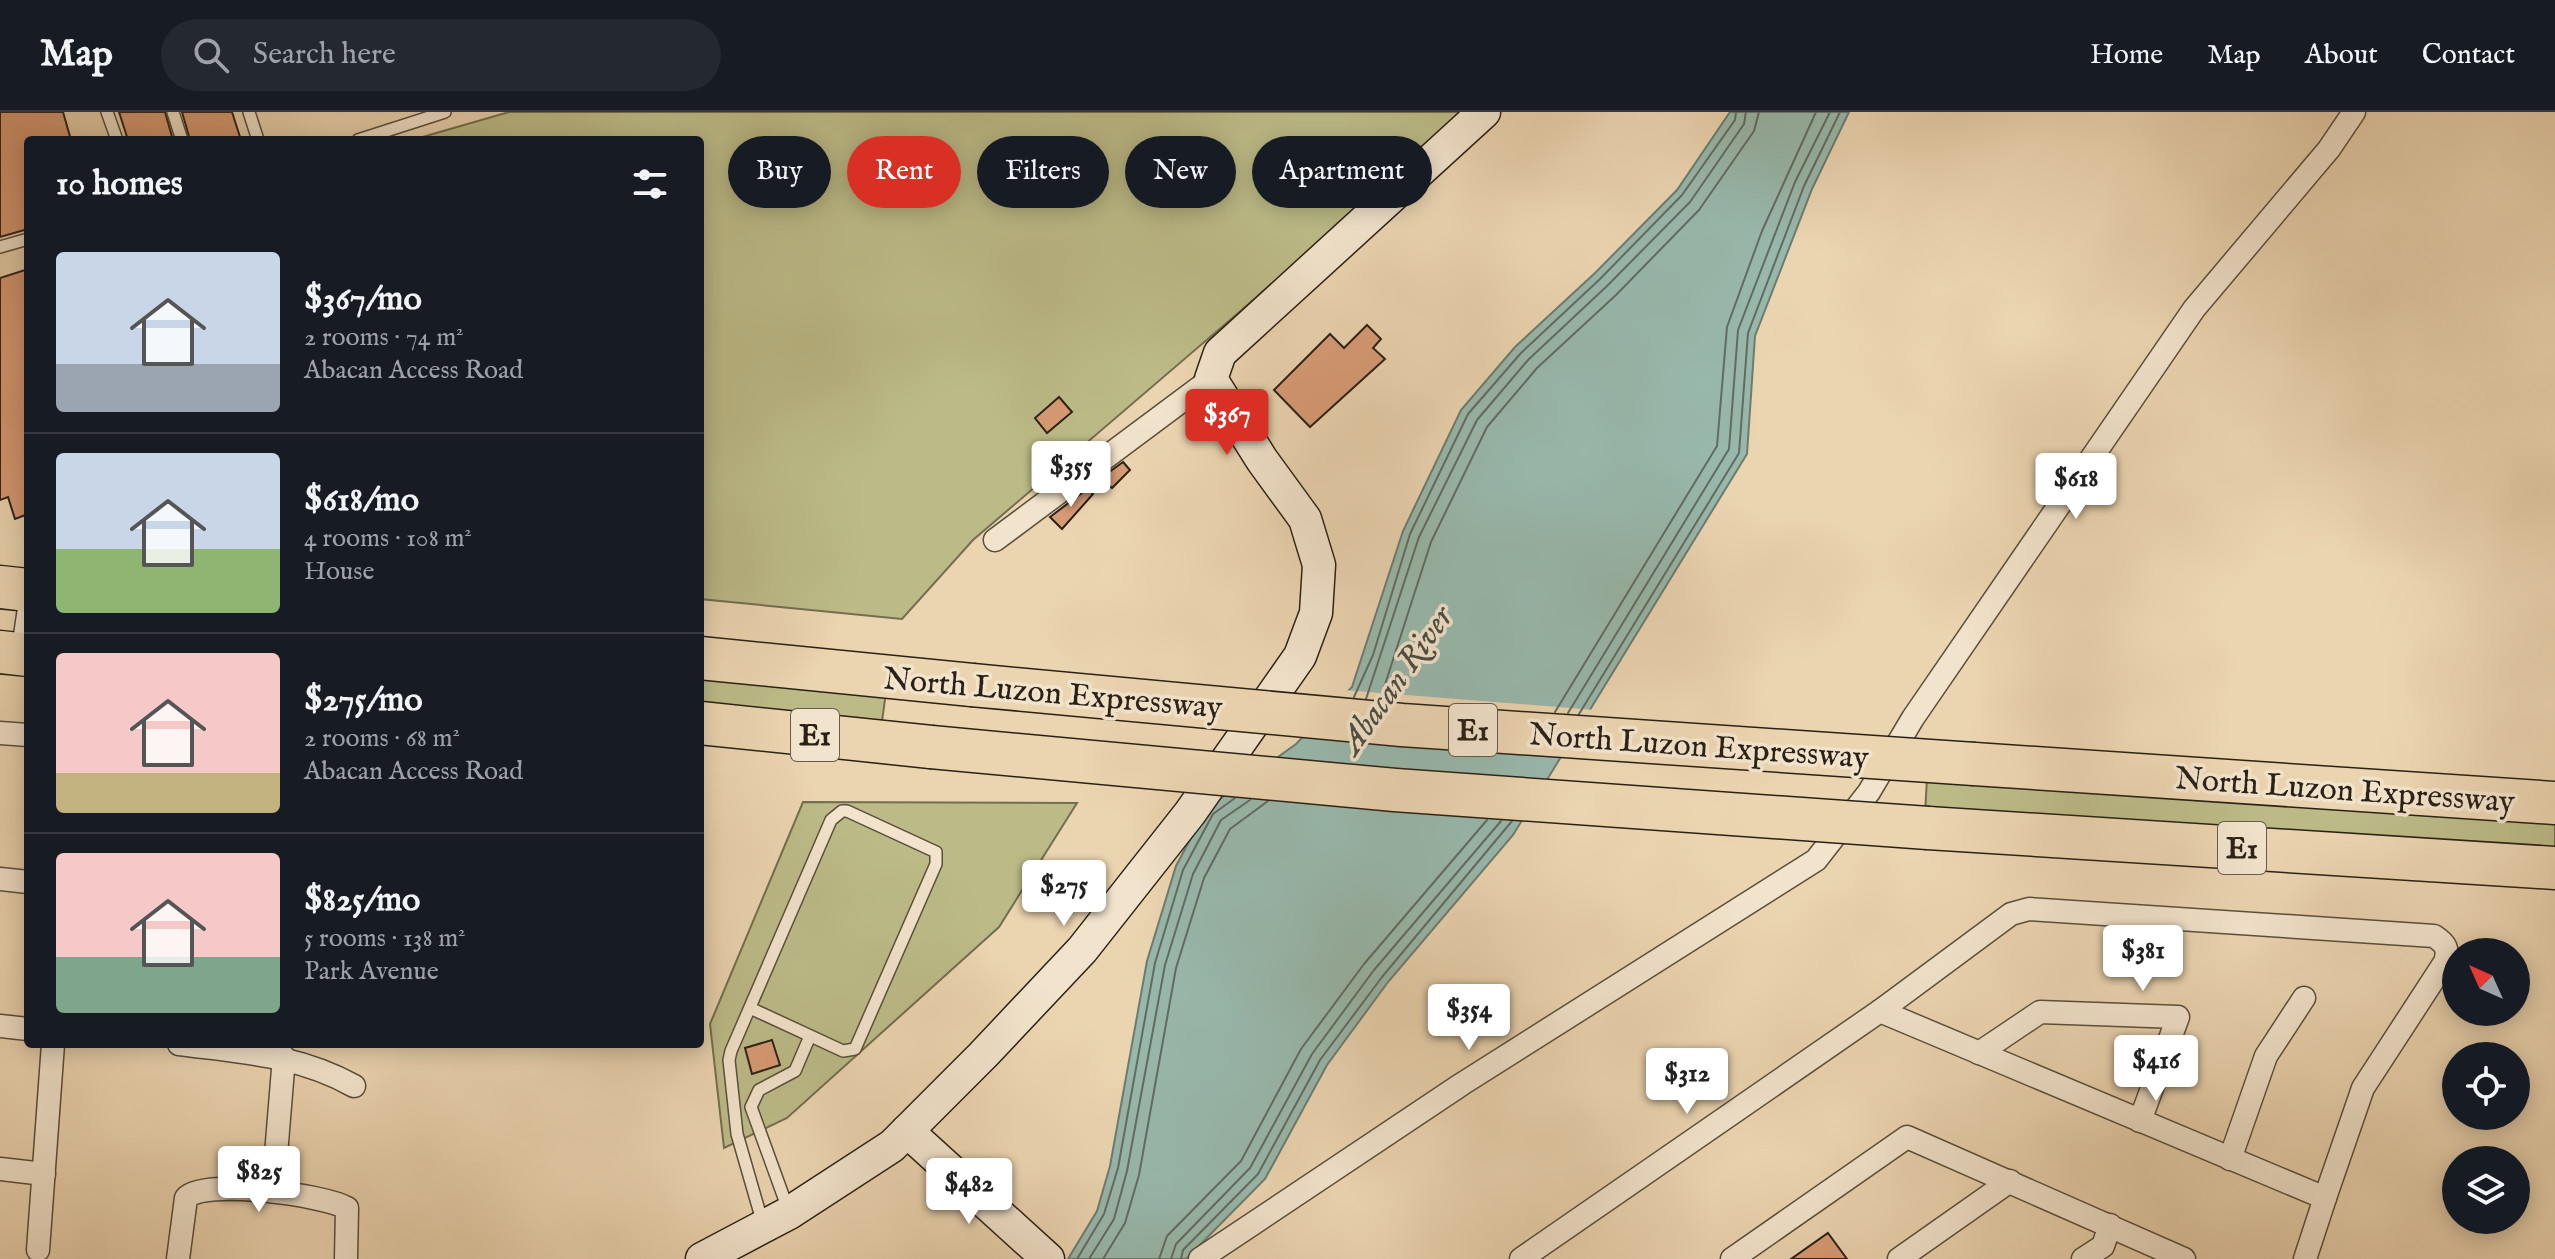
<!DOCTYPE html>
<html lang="en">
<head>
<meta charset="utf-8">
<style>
	:root { --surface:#171b24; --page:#242831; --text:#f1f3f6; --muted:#9ea1a6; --line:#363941; --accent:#d93025 }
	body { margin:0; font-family:"IM FELL English",serif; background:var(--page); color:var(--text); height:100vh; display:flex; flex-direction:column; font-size:30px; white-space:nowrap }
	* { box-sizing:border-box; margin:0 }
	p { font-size:26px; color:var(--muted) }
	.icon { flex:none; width:44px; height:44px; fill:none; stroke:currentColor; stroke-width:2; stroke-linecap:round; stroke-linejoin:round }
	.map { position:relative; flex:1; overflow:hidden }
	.side { position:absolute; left:24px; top:24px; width:680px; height:912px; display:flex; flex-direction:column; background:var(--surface); border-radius:8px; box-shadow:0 4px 20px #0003 }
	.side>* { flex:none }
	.top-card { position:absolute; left:728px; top:24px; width:760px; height:72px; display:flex; gap:16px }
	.needle { width:52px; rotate:315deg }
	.tools { position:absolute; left:2442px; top:826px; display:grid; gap:16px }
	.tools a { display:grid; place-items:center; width:88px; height:88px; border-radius:50%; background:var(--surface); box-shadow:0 4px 20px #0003; font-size:40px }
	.price { position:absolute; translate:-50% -68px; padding:0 18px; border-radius:8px; background:#fff; color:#222; font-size:26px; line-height:52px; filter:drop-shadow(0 2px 4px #0008) }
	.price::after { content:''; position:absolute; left:50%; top:48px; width:24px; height:18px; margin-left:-12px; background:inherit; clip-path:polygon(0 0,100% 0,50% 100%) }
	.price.selected { background:var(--accent); color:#fff }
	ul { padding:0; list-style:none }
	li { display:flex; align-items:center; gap:24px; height:200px; padding:0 32px }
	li+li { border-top:2px solid var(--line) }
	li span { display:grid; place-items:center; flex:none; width:224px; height:160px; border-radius:8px; color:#555 }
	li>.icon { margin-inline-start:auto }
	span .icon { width:96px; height:96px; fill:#fffc; stroke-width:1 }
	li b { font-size:34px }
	h2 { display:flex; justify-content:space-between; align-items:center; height:96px; padding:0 32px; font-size:34px }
	.pill { padding:0 28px; border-radius:36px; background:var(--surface); box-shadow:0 4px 20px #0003; font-size:28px; line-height:72px }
	.pill.selected { background:var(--accent); color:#fff }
	header { display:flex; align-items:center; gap:48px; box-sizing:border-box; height:112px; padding:0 40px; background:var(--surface); border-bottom:2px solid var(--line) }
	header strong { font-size:38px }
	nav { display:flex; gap:44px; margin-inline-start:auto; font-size:28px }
	.search { width:560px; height:72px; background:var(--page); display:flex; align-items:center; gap:20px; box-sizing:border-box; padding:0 28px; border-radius:44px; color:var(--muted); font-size:30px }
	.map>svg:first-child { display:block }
</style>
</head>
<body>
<header>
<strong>Map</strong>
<div class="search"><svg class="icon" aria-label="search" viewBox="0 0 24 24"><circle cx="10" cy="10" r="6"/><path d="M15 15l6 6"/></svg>Search here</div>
<nav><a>Home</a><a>Map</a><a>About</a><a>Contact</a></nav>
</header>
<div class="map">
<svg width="2555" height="1147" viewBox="0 0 2555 1147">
	<rect width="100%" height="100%" fill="#ebd4b0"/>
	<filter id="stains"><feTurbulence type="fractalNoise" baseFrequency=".0025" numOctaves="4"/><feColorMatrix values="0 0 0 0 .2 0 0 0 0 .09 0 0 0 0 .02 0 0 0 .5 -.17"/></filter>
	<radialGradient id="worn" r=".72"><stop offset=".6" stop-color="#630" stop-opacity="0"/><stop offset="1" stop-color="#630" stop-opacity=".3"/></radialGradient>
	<g fill="#bcbb88" stroke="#736e4f" stroke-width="2">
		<polygon points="509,0 1473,0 973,428 902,507 700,487 700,28 412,28"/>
		<polygon points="700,561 886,580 881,617 700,599"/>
		<polygon points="1927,665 2555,701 2555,739 1925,703"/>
		<polygon points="803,690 1077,691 999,815 787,1006 724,1036 710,912"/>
	</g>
	<polygon fill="#98b8ac" stroke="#6c7c70" stroke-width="2" points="1730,0 1849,0 1812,77 1755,224 1747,342 1513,723 1388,870 1327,953 1265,1067 1186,1147 1068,1147 1097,1099 1110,1054 1147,849 1176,754 1207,696 1296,632 1352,575 1403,419 1461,298 1515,235 1595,161 1677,78"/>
	<polygon fill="#ebd4b0" points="1344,578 1596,598 1573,636 1308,614"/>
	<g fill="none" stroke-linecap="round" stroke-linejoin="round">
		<g stroke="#616c61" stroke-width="2">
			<polyline points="1354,585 1373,543 1410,422 1468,302 1521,241 1600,167 1682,83 1735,8 1736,0"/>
			<polyline points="1366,587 1419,425 1477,308 1528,248 1607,174 1690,90 1744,12 1746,0"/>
			<polyline points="1380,588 1431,430 1487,315 1537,256 1616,183 1699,98 1754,19 1759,0"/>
			<polyline points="1555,600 1717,334 1727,215 1762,119 1816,0"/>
			<polyline points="1568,601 1729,337 1738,218 1795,70 1830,0"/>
			<polyline points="1579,602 1739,341 1748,221 1804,74 1840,0"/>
			<polyline points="1077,1147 1104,1102 1118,1056 1155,851 1183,758 1213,702 1235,686"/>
			<polyline points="1089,1147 1114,1107 1127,1059 1165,853 1193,762 1221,708 1250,688"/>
			<polyline points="1103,1147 1125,1111 1139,1063 1176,856 1204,766 1230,717 1268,689"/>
			<polyline points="1159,1147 1167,1124 1241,1049 1301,937 1364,852 1487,708"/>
			<polyline points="1171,1147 1176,1132 1250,1056 1312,942 1374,858 1501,709"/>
			<polyline points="1181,1147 1183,1138 1258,1062 1320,948 1382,865 1512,709"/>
		</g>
	</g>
	<g fill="#d89b75" stroke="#2a2116" stroke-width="2">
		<polygon points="0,0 63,0 71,28 28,28 28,117 0,125"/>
		<polygon points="119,0 165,0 173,28 128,28"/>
		<polygon points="182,0 232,0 241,28 190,28"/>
		<polygon points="28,157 28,402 15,407 8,385 0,388 0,166"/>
		<polygon points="1367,213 1381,227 1373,236 1385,247 1310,315 1274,278 1330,222 1344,236"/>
		<polygon points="1059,285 1072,300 1047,321 1035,306"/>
		<polygon points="1123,350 1130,358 1112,376 1101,366"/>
		<polygon points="1087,377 1093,382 1062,417 1050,405"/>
		<polygon points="772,928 780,953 752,962 745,936"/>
		<polygon points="1828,1121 1847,1147 1791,1147"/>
	</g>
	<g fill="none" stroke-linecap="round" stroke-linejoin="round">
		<defs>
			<g id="lane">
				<polyline points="107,0 117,28"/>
				<polyline points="173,0 182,28"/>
				<polyline points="249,0 258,28"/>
				<polyline points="358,28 445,0"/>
				<polyline points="0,135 28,127"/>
				<polyline points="18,533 25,486"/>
				<polyline points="750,896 843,939 855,937 936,752 936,740 847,699 842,699 831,708 731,939 729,948 737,1022 763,1112"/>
				<polyline points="788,1097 751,995 759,978 795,959 810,924"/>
			</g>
			<g id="street">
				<polyline points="995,428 1211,267"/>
				<polyline points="0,621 28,623"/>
				<polyline points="0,767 28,770"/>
				<polyline points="1880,899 2325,1086 2305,1147"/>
				<polyline points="0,914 28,917"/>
				<path d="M179,932c62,8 120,11 175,42"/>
				<polyline points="1979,941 2040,900 2178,905 2140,1009"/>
				<polyline points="2230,1047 2266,944 2304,886"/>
				<polyline points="0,1057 44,1062"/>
				<polyline points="273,1079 284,945"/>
				<polyline points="38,1138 53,932"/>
				<path d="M178,1147l8,-61c17,-20 138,-3 161,10l-1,51"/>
				<polyline points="1200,1147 1462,972 1816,748 1869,680 1913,606 2194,197 2329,37 2354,0"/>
				<path d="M1521,1147l359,-248 131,-97 18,-5 405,27c12,8 15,13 11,26l-82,126 -38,110"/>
				<polyline points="1732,1147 1907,1025 2184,1147"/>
				<polyline points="1899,1147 2010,1069"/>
				<polyline points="2083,1147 2103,1134 2110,1113"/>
			</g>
			<g id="secondary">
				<polyline points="907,1019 1048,1147"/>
				<polyline points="702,1147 789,1101 892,1034 983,943 1082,838 1190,701 1300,544 1316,501 1319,453 1305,407 1262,348 1211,267 1220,241 1231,231 1484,0"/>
			</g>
			<g id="highway">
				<polyline points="0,475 28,478"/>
				<polyline points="0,540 28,543"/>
				<polyline points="700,546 972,573"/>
				<polyline points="700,611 931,635"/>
				<polyline points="1974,652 2555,691"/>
				<polyline points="1928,716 2555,756"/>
			</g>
		</defs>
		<use href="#lane" stroke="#5a4e3c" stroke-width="14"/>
		<use href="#street" stroke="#5a4e3c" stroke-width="25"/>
		<use href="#secondary" stroke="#2a2116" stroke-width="35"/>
		<use href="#highway" stroke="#2a2116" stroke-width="45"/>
		<use href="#lane" stroke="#f2e3cc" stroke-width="11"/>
		<use href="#street" stroke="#f2e3cc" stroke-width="22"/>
		<use href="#secondary" stroke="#f2e3cc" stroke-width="32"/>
		<use href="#highway" stroke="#ebd4b0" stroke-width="42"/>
		<defs>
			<g id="highway-bridge">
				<polyline points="972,573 1402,613 1974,652"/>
				<polyline points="931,635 1395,678 1928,716"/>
			</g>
		</defs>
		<use href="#highway-bridge" stroke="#2a2116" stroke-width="45" stroke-linecap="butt"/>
		<use href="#highway-bridge" stroke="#ebd4b0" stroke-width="42"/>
	</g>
	<g text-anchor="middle" stroke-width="7" stroke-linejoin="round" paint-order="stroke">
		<g fill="#f2e3cc" stroke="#665b4d" stroke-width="2">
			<rect x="1449" y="592" width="48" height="52" rx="6"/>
			<rect x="791" y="597" width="48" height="52" rx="6"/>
			<rect x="2218" y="710" width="48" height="52" rx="6"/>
		</g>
		<g font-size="30" font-weight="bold" fill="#2a2116">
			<text x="1473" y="628">E1</text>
			<text x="815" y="633">E1</text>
			<text x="2242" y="746">E1</text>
		</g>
		<g font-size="32" fill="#2a2116" stroke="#f2e3cc">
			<text transform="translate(1053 580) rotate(5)" y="11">North Luzon Expressway</text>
			<text transform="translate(1699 633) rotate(4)" y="11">North Luzon Expressway</text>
			<text transform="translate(2345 677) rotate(4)" y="11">North Luzon Expressway</text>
		</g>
		<g font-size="34" font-style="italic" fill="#4b4e43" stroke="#f2e3cc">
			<text transform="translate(1395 567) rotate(-55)" y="12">Abacan River</text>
		</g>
	</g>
	<rect width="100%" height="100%" filter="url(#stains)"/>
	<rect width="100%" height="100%" fill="url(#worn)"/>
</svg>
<div class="tools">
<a><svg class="needle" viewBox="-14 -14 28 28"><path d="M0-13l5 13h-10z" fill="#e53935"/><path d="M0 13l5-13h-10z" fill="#9ea1a6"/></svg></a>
<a><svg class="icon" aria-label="locate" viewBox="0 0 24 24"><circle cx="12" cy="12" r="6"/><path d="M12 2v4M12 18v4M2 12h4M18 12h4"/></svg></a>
<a><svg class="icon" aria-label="layers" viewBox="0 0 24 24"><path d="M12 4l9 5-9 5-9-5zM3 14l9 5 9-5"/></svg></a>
</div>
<b class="price selected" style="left:1227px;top:345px">$367</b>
<b class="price" style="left:1071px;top:397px">$355</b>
<b class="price" style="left:2076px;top:409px">$618</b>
<b class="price" style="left:1064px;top:816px">$275</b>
<b class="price" style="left:2143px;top:881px">$381</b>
<b class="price" style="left:1469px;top:940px">$354</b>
<b class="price" style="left:2156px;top:991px">$416</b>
<b class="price" style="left:1687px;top:1004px">$312</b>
<b class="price" style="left:259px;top:1102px">$825</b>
<b class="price" style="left:969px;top:1114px">$482</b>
<div class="top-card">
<a class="pill">Buy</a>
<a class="pill selected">Rent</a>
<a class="pill">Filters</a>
<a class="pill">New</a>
<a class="pill">Apartment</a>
</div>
<section class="side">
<h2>10 homes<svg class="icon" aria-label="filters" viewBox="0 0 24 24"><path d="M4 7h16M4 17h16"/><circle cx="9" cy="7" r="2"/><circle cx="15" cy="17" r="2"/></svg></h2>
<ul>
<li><span style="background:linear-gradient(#c9d6e8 70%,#9aa5b1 0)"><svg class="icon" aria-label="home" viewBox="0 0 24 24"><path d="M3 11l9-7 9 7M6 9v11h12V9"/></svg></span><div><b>$367/mo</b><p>2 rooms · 74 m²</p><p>Abacan Access Road</p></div></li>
<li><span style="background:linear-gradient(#c9d6e8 60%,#8fb573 0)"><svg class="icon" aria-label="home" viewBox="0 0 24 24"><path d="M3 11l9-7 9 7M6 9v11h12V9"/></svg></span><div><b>$618/mo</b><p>4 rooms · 108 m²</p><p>House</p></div></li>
<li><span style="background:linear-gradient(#f6c9c9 75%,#c2b280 0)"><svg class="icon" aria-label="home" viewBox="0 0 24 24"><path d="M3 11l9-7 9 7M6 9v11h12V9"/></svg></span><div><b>$275/mo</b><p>2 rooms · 68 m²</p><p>Abacan Access Road</p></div></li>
<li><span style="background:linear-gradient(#f6c9c9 65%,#7fa58c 0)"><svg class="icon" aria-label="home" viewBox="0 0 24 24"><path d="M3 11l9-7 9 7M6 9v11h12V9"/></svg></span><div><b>$825/mo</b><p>5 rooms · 138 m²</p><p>Park Avenue</p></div></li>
</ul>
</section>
</div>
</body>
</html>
